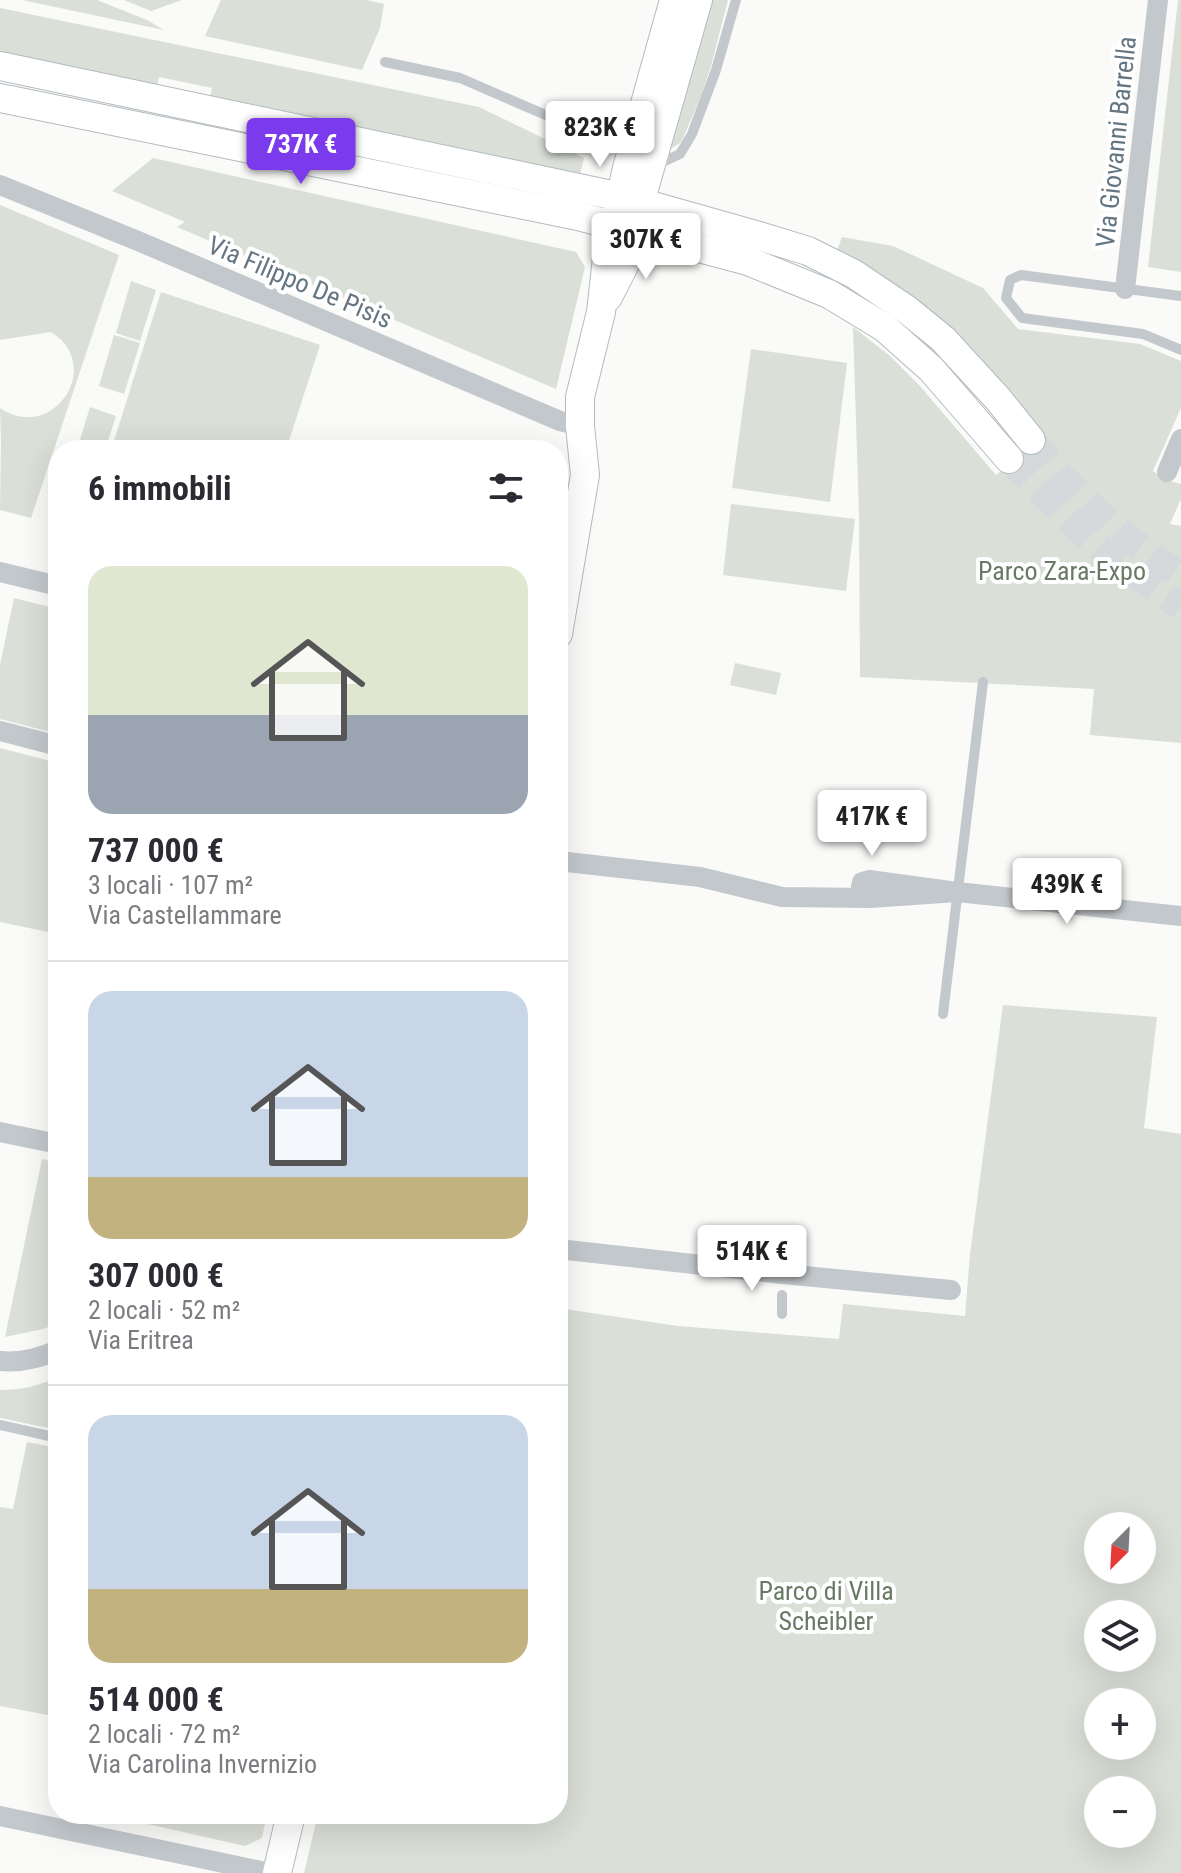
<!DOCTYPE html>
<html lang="it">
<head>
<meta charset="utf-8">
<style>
	:root { --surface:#fff; --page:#f7f7f7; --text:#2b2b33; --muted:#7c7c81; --line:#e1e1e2; --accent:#7c3aed }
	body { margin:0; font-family:"Roboto Condensed",sans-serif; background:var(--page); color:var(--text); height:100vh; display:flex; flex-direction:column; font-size:30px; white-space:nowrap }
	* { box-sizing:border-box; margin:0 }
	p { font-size:26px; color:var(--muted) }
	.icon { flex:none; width:44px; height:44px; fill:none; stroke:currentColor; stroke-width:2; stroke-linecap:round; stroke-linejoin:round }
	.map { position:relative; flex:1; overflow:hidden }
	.panel { position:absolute; left:48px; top:440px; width:520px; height:1384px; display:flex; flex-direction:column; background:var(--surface); border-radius:32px; box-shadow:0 8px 32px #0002 }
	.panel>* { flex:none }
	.needle { width:52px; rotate:204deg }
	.tools { position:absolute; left:1084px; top:1512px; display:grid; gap:16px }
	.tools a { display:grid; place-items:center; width:72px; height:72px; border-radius:50%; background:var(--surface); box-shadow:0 8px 32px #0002; font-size:40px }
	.price { position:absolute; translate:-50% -68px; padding:0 18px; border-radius:8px; background:#fff; color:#222; font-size:26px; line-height:52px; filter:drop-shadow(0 2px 4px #0008) }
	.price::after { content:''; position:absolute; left:50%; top:48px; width:24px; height:18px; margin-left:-12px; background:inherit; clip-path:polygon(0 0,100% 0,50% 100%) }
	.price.on { background:var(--accent); color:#fff }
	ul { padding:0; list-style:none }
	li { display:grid; align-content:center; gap:16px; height:424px; padding:0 40px }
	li+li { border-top:2px solid var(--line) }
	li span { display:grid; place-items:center; height:248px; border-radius:24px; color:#555 }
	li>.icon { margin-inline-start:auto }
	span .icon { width:144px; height:144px; fill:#fffc; stroke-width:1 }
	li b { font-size:34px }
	h2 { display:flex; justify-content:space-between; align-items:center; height:96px; padding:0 40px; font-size:34px }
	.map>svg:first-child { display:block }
</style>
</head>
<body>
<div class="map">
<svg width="1181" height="1873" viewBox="0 0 1181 1873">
	<rect width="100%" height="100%" fill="#fafaf8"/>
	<g fill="#dadfd7" fill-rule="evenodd">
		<polygon points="22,0 97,0 147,20 164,30"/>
		<polygon points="124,0 182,0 151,11"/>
		<polygon points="221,0 366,0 384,4 380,28 362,70 205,36"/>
		<polygon points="703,0 728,0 711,66 700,98 684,136 680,143 662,154"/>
		<polygon points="1178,0 1181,0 1181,272 1148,267"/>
		<polygon points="0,8 479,107 584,158 580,175 210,98 212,88 159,77 157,87 0,54"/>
		<polygon points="153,158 576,252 585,267 556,389 177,227 185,222 112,191"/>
		<path d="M0,205l119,50 -88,263 -31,-8 1,-68 -1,-34c53,36 105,-43 51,-76l-51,8z"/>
		<polygon points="842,237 893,246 983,288 1018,329 1140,344 1181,361 1181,408 1153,471 1163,479 1181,484 1181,499 1170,524 1181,526 1181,743 1090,735 1094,689 860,677 859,513 853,327 890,356 919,385 996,475 1043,436 836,253"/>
		<polygon points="131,281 156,290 140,341 116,333"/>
		<polygon points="161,292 320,345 286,450 111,450"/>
		<polygon points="114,335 140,343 124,394 99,386"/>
		<polygon points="751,349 847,363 830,502 732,488"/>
		<polygon points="90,407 116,416 105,450 77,450"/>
		<polygon points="731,504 855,519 846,591 723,575"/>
		<polygon points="14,598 58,609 58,734 0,719 0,665"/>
		<polygon points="735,663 781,673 776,695 730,685"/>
		<polygon points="0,748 58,763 58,934 0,922"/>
		<path d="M1003,1005l154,12 -13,111 37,6v739h-877l14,-59h240v-506l120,18 161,13 4,-35 122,12 5,-62zM1098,1526h44v44h-44zM1098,1614h44v44h-44zM1098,1702h44v44h-44zM1098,1790h44v44h-44z"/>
		<polygon points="42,1159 58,1163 58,1323 43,1329 5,1337"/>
		<path d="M58,1377v53l-58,-12v-28c21,0 39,-4 58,-13z"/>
		<polygon points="27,1442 58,1448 58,1717 0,1706 0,1507 13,1509"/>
		<polygon points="122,1814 267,1814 262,1838 245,1846 121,1818"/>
	</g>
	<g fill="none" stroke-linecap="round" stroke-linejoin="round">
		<g stroke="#d5d9db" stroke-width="28" stroke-dasharray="28 14" stroke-linecap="butt">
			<path d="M1031,440c15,17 29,36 46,52 31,32 66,59 104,83"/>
			<polyline points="1009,459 1077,528 1112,558 1181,606"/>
		</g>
		<defs>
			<g id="secondary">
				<polyline points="0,66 621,197 759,236 808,251 854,274 906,309 943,339 998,399 1031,440"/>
				<polyline points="0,98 578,216 748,261 829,294 885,328 931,369 1009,459"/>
				<polyline points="608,297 626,262 640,203 698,0"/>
				<polyline points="558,634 585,475 580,426 580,397 601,312 607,258 627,168 674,0"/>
				<polyline points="277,1873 291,1814"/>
			</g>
		</defs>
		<use href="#secondary" stroke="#b3babf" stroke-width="30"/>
		<g stroke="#c3c8cc" stroke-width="10">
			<polyline points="385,62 460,78 629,151"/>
			<polyline points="656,165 680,154 692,134 716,70 736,0"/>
			<polyline points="1181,296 1021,275 1010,280 1006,298 1022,318 1143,334 1181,350"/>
			<polyline points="943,1014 983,682"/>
			<polyline points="782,1314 782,1295"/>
			<polyline points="0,1425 58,1438"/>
		</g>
		<g stroke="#c3c8cc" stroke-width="20">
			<polyline points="0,185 138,241 560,421 580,426"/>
			<polyline points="1125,289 1158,0"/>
			<polyline points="1167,472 1181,439"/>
			<polyline points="0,572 58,586"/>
			<polyline points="0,731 58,746"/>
			<polyline points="558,861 700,877 782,897 870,898 957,892"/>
			<polyline points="870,898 864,894 861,887 862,882 869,880 957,892 1181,916"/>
			<polyline points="0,1132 58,1144"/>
			<polyline points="558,1249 783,1274 951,1290"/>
			<path d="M0,1361c20,2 40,-3 58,-11"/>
			<polyline points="0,1816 271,1873"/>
		</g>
		<use href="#secondary" stroke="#fff" stroke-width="28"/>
	</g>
	<g text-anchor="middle" stroke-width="8" stroke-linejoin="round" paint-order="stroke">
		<g font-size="26" fill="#657683" stroke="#fff">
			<text transform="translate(1116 142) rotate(-84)" y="9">Via Giovanni Barrella</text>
			<text transform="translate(300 282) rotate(23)" y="9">Via Filippo De Pisis</text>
		</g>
		<g font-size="26" fill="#687a64" stroke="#fff">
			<text x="1062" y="580">Parco Zara-Expo</text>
			<text x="826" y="1600">Parco di Villa<tspan x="826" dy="30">Scheibler</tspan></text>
		</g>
	</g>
</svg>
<div class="tools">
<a><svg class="needle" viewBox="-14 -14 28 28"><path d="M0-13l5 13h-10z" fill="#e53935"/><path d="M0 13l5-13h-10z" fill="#7c7c81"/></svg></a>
<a><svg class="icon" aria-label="layers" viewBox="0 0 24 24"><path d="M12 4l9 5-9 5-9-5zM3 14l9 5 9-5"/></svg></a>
<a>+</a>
<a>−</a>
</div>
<b class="price" style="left:600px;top:169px">823K €</b>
<b class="price on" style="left:301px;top:186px">737K €</b>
<b class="price" style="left:646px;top:281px">307K €</b>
<b class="price" style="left:872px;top:858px">417K €</b>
<b class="price" style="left:1067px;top:926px">439K €</b>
<b class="price" style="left:752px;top:1293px">514K €</b>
<section class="panel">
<h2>6 immobili<svg class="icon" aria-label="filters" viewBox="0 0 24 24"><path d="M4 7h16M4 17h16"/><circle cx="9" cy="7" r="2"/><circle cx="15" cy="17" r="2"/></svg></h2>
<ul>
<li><span style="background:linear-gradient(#dfe7d0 60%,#9aa5b1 0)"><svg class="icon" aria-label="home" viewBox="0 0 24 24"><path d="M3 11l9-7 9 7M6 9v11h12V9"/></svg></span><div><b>737 000 €</b><p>3 locali · 107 m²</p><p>Via Castellammare</p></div></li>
<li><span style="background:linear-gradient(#c9d6e8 75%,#c2b280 0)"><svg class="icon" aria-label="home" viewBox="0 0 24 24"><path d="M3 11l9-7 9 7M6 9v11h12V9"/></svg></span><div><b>307 000 €</b><p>2 locali · 52 m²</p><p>Via Eritrea</p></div></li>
<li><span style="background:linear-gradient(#c9d6e8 70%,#c2b280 0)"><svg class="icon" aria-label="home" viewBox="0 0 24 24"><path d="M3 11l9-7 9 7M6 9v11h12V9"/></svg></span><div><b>514 000 €</b><p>2 locali · 72 m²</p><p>Via Carolina Invernizio</p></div></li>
</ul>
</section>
</div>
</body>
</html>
